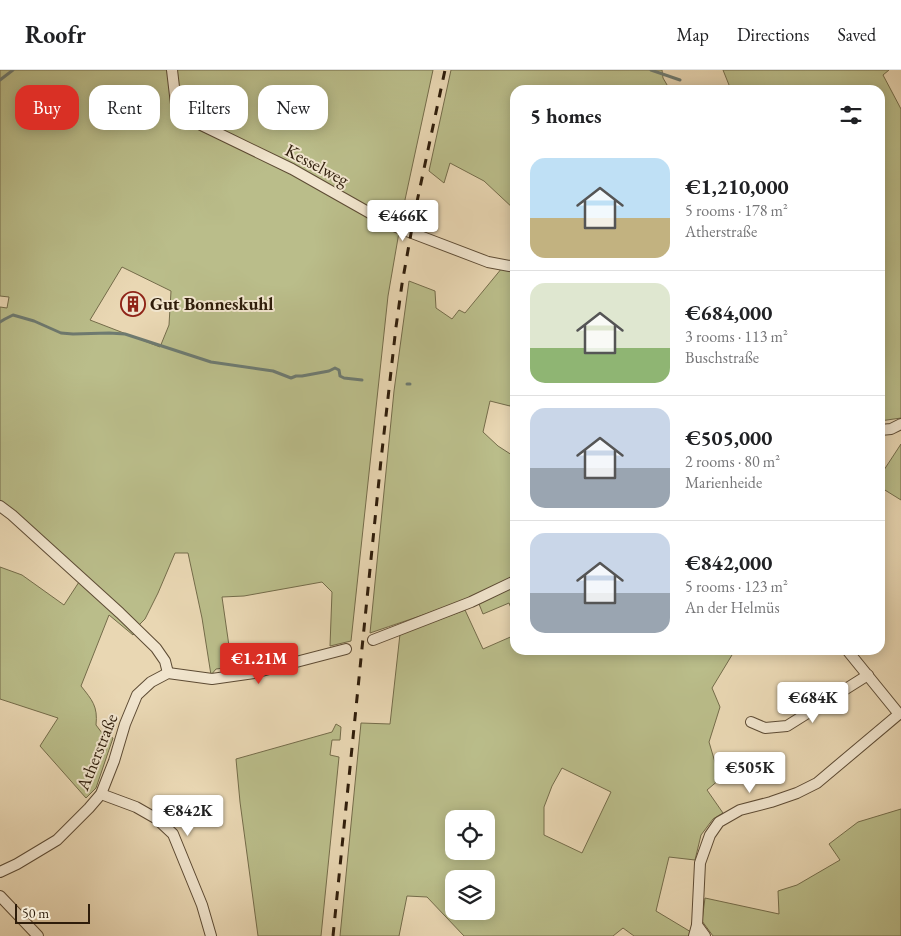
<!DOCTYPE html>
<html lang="en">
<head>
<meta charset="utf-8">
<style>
	:root { --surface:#fff; --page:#f2f2f2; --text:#202124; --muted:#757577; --line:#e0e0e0; --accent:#d93025 }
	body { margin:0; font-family:"EB Garamond",serif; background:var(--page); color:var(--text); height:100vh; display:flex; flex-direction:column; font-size:19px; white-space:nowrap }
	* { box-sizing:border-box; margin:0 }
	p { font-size:16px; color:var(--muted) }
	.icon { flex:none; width:28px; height:28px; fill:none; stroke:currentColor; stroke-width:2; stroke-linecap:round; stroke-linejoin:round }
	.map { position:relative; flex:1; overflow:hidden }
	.panel { position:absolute; left:510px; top:15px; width:375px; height:570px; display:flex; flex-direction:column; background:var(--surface); border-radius:15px; box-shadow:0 2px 12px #0003 }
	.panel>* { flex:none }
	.guide { position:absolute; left:15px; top:15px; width:420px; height:45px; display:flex; gap:10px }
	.controls { position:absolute; left:445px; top:740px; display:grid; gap:10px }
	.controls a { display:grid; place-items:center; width:50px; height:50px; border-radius:10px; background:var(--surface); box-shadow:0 2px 12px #0003; font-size:25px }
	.scale { position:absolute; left:15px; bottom:12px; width:75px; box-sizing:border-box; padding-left:5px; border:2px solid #2e1c0a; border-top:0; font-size:14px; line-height:18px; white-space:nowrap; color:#2e1c0a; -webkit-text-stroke:4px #f1e5ce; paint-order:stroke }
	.price { position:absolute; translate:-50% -42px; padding:0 11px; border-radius:5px; background:#fff; color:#222; font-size:16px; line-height:32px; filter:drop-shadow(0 1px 2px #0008) }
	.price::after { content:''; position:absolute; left:50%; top:30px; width:15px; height:11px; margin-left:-8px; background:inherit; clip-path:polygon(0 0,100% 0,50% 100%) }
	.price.on { background:var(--accent); color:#fff }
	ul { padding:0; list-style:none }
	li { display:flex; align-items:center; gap:15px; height:125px; padding:0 20px }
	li+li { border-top:1px solid var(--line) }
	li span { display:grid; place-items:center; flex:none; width:140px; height:100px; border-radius:15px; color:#555 }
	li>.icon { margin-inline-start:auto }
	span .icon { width:60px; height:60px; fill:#fffc; stroke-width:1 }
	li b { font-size:21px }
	h2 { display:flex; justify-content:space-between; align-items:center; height:60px; padding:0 20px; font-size:21px }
	.chip { padding:0 18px; border-radius:15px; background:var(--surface); box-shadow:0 2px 12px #0003; font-size:18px; line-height:45px }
	.chip.on { background:var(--accent); color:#fff }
	header { display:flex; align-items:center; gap:30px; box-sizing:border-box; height:70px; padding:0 25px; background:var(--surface); border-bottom:1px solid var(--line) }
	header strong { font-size:24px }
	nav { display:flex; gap:28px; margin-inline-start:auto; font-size:18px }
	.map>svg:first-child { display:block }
</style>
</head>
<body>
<header>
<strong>Roofr</strong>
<nav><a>Map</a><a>Directions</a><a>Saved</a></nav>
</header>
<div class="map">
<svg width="901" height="866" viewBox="0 0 901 866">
	<rect width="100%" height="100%" fill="#e9d7b3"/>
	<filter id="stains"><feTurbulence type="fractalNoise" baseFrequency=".004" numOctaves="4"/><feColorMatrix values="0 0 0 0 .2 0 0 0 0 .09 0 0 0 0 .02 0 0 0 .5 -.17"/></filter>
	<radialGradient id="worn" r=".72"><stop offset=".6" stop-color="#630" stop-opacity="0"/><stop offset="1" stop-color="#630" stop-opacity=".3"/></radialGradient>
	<g fill="#babd8a" stroke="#746c4a" fill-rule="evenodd">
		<path d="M0,0h433l-30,139 -15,87 -37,345 -21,5 2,-54 -10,-10 -78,14 -22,1 10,70 -16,2 -5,6 -9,-57 -14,-65h-13l-17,40 -13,26 -5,5 -7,11 -24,-20 -28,71c11,14 17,20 15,39l6,8 11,5 -17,50 -10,10 -46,-52 18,-28 -58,-19v-132l22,8 42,30 15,-23 -79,-74v-201l7,1 2,-11 -9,-1zM122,197l49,24 -2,34 -9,22 -70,-27z"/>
		<polygon points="451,0 662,0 663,8 670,20 515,20 515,140 484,111 450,93 444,113 429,101"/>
		<polygon points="723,0 889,0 883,5 901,39 901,348 880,351 880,20 731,20"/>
		<path d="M502,198l13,4v117l-5,17 -20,-5 -7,31 15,14 17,11v118c-45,26 -96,41 -145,58l24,-242 15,-110 26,10 1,17 16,11 7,-9 6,3z"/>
		<polygon points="901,374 901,430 880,417 880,406"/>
		<polygon points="515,516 515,548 509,533 483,544 479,534"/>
		<path d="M465,540l18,39 32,-14v15h220l-23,38 8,19 -11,35 11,37 -13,11 16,23 -10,6 -12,16 -6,25 -26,-3 -13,54 35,21 -2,4h-55l-11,-8 -10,8h-149l-37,-39 -20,-1 -8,40h-59l21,-213 29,1 10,-90zM562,698l49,24 -29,61 -38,-18v-28l8,-21zM454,749h32v32h-32zM454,809h32v32h-32z"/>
		<polygon points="336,654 341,657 340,670 332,670 330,685 339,687 321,866 258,866 240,732 236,689 332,662"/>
		<polygon points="901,739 901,866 713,866 702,851 705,828 779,844 778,821 797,815 840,790 829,774 858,752"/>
	</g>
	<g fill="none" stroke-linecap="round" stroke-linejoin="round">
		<g stroke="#6e7a70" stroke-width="3">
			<polyline points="651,0 680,10"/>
			<polyline points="0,10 13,0"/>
			<polyline points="0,252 5,249 13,245 34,251 61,263 73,264 109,263 125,264 211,292 273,301 291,308 296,306 302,306 329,301 335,298 339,300 340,306 344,308 362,310"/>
			<polyline points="407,314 410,314"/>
		</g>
		<defs>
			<g id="street">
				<polyline points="172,0 176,34 182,43 193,51 292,99 391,155 488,192 515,197"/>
				<polyline points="880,360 891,359 901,354"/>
				<polyline points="0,436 12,445 120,543 156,578 165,591 168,603"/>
				<polyline points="373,570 471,532 515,511"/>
				<polyline points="847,580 899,644"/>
				<polyline points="751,652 765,658 787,656 868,605"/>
				<polyline points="101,724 136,737 157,749 173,764 202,835 211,866"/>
				<polyline points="0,802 17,794 57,770 89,738 101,724 114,691 125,654 137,625 151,612 168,603 212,609 254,603 346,579"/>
				<polyline points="0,826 38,866"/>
				<polyline points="697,855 705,866"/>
				<polyline points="694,866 697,855 700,793 710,765 719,752 740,740 771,732 797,723 817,713 899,644"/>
			</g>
		</defs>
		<use href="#street" stroke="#5d4b34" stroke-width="12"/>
		<use href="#street" stroke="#f1e5ce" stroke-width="10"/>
		<polyline stroke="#2e1c0a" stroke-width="3" stroke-dasharray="9 9" stroke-linecap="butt" points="333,866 381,390 396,257 402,214 415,141 445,0"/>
	</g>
	<defs>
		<symbol id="building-ring" viewBox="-11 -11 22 22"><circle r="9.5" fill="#f1e5ce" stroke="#8f2418" stroke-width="1.5"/><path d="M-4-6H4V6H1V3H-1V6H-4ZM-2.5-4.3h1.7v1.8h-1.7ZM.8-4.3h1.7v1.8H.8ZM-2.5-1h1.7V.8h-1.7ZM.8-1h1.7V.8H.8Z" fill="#8f2418"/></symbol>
	</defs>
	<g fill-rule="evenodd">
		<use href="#building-ring" x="119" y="220" width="28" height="28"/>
	</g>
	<g text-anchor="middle" stroke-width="4" stroke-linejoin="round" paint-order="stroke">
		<g font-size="18" fill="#2e1c0a" stroke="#f1e5ce">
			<text transform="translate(317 95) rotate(28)" y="6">Kesselweg</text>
			<text transform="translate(97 682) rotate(-68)" y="6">Atherstraße</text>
		</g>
		<g font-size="18" font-weight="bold" fill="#2e1c0a" stroke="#f1e5ce" text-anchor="start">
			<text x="150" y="240">Gut Bonneskuhl</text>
		</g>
	</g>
	<rect width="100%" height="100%" filter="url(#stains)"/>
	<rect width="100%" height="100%" fill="url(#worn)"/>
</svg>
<div class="controls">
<a><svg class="icon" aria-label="locate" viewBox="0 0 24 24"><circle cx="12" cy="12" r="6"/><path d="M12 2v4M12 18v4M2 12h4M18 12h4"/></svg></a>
<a><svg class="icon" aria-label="layers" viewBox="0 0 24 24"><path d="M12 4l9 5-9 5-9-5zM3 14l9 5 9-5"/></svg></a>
</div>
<div class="scale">50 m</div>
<b class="price" style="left:403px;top:172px">€466K</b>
<b class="price on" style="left:259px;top:615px">€1.21M</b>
<b class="price" style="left:813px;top:654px">€684K</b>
<b class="price" style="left:750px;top:724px">€505K</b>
<b class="price" style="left:188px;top:767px">€842K</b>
<div class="guide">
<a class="chip on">Buy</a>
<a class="chip">Rent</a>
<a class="chip">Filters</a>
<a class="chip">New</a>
</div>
<section class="panel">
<h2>5 homes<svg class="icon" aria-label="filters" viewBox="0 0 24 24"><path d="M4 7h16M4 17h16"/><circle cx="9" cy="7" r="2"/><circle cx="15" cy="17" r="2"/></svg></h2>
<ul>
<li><span style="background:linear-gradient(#bfe0f5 60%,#c2b280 0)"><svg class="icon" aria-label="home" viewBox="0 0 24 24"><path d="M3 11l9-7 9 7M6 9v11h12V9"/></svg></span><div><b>€1,210,000</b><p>5 rooms · 178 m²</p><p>Atherstraße</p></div></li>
<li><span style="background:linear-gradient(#dfe7d0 65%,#8fb573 0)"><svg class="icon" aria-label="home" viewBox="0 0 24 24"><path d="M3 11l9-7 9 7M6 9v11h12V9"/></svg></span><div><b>€684,000</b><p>3 rooms · 113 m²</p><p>Buschstraße</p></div></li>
<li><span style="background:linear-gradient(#c9d6e8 60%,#9aa5b1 0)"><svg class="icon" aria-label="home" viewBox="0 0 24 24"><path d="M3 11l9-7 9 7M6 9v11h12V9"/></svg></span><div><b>€505,000</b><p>2 rooms · 80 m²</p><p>Marienheide</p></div></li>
<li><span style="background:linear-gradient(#c9d6e8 60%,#9aa5b1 0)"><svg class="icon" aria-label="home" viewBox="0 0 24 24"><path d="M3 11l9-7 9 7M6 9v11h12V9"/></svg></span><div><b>€842,000</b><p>5 rooms · 123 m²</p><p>An der Helmüs</p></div></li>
</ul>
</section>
</div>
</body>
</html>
